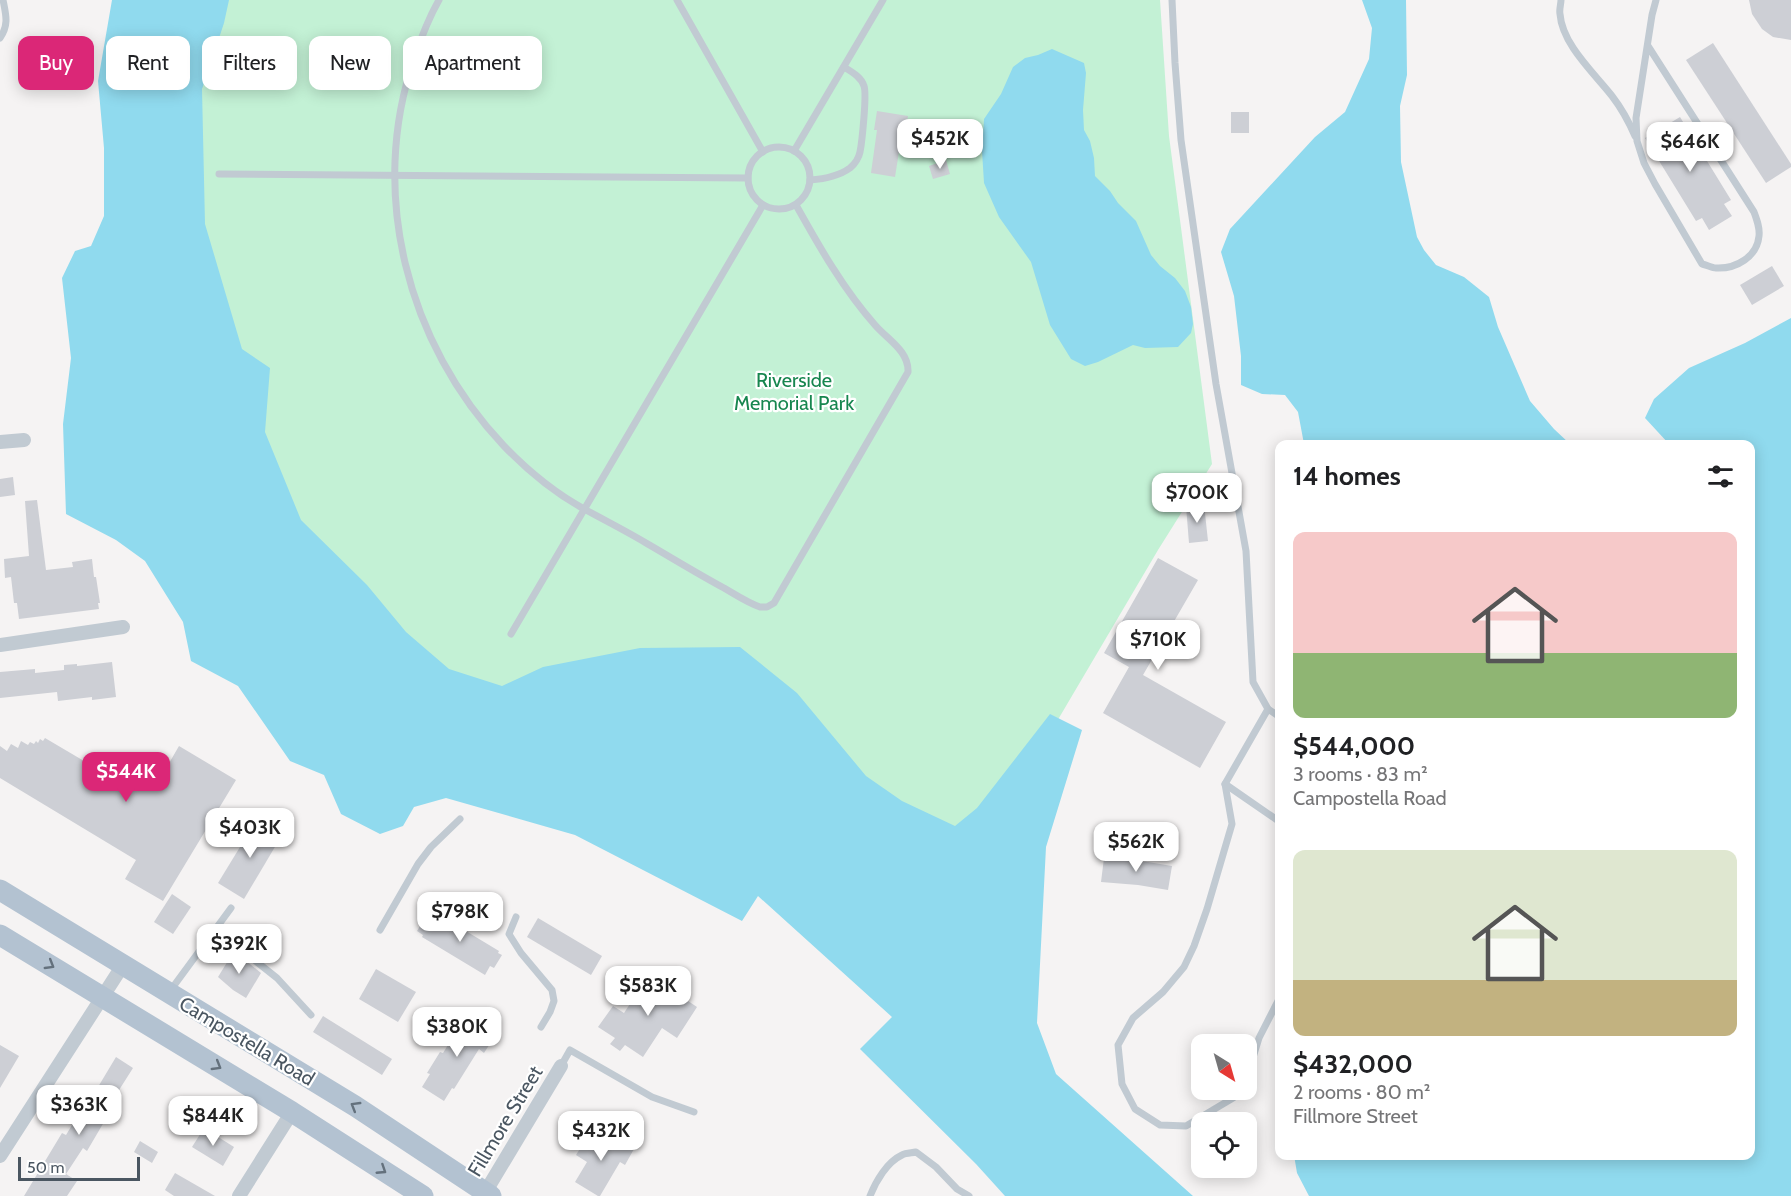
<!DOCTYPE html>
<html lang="en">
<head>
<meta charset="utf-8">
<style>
	:root { --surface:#fff; --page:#f2f2f2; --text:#202124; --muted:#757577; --accent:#db2777 }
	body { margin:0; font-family:Cabin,sans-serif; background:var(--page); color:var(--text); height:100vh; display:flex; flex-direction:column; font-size:22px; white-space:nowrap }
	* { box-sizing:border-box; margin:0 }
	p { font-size:20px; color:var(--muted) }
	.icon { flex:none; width:33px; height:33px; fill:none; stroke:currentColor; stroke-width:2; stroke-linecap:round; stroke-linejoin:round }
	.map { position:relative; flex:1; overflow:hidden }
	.side { position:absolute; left:1275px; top:440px; width:480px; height:720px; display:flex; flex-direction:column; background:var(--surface); border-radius:12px; box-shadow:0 3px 15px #0003 }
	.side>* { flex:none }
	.hud { position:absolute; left:18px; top:36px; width:570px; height:54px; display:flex; gap:12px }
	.needle { width:39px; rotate:143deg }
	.tools { position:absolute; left:1191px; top:1034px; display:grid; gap:12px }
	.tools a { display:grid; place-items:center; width:66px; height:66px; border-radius:12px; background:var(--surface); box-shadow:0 3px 15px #0003; font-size:30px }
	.scale { position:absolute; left:18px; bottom:15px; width:122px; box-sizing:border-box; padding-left:6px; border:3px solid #4a5661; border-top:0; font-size:16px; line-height:21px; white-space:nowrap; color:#4a5661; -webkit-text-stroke:4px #fff; paint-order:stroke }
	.price { position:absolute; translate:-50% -51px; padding:0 14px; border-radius:12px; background:#fff; color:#222; font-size:20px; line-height:39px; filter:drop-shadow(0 2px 3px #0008) }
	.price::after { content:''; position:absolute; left:50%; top:36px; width:18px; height:14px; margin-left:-9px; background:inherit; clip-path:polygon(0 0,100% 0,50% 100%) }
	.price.current { background:var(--accent); color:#fff }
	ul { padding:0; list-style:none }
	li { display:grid; align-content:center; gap:12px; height:318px; padding:0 18px }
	li span { display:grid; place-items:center; height:186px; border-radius:12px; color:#555 }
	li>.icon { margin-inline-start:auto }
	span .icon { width:108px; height:108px; fill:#fffc; stroke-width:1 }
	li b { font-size:26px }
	h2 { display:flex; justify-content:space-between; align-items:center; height:72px; padding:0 18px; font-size:26px }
	.chip { padding:0 21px; border-radius:12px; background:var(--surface); box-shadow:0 3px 15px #0003; font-size:21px; line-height:54px }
	.chip.current { background:var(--accent); color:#fff }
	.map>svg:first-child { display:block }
</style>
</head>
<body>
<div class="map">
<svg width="1791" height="1196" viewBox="0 0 1791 1196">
	<rect width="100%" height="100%" fill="#f5f3f3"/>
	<polygon fill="#c3f1d5" points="210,0 1160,0 1169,136 1212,464 1158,550 931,935 464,709 318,567 186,254"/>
	<g fill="#90daee">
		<polygon points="112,0 229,0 224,23 202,89 205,224 242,349 270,368 265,432 301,520 367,585 406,632 449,669 502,686 543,667 640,648 740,647 797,693 866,776 902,801 955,826 977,808 1050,714 1082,730 1046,847 1037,1023 1056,1074 1193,1196 1005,1196 976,1164 860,1049 892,1017 758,896 742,921 575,835 446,798 414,807 403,826 380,834 341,814 324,775 290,761 238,686 191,661 183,622 145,561 116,540 66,514 63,424 71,358 62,278 75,251 91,246 104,216 104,148 98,81"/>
		<polygon points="1362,0 1406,0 1407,75 1400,106 1401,162 1417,237 1424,250 1436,265 1464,277 1489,297 1498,327 1530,401 1554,429 1570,444 1304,444 1298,412 1285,395 1262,394 1241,385 1241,356 1234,296 1221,252 1230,229 1315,137 1345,112 1369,59 1372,28"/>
		<polygon points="1052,49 1084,63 1086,73 1083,110 1084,130 1090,141 1094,158 1095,176 1110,191 1118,203 1136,221 1151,255 1160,266 1175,278 1185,291 1191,307 1193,324 1191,333 1178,347 1145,348 1133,345 1098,362 1085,366 1071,359 1050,325 1031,262 999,217 984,183 982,151 984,119 1001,94 1013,67 1025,58 1038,55"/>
		<polygon points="1791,318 1791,1196 1309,1196 1297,1173 1294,1155 1750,1155 1750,444 1669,444 1645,418 1654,399 1689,368 1745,343"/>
	</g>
	<g fill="#cdcfd5">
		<polygon points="1749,0 1791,0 1791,40 1773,37 1762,29 1752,14"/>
		<polygon points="1713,43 1791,164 1791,167 1766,183 1686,60"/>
		<polygon points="877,111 908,116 905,134 902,133 895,177 871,173 877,130 874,130"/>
		<rect x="1231" y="112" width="18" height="21"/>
		<polygon points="1680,117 1731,200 1724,204 1732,216 1709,230 1702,218 1696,221 1645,138"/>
		<polygon points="946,160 950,174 933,179 929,166"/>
		<polygon points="1772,266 1784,286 1752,305 1740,285"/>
		<polygon points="13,477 15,495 0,497 0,479"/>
		<polygon points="37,500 46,570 73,567 72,562 92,559 94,577 96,577 100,603 98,603 99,609 19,619 17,603 14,603 11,577 5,578 4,559 29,556 25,501"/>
		<polygon points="1204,504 1208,541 1189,543 1186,506"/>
		<polygon points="1158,558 1198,580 1143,675 1226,722 1200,768 1103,713 1129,667 1104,653"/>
		<polygon points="112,662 116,697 92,700 92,697 58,701 57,692 0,698 0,672 35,669 35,673 64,670 64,665 77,664 77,666"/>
		<polygon points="45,738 84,761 86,758 98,765 102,759 111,765 115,759 121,763 125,756 140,766 144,759 154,765 158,759 168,765 179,746 236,780 163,901 125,879 136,860 0,778 0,746 7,751 11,744 18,748 21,741 28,745 30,742 34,744 36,741 38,743 40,739 43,741"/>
		<polygon points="257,819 282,835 244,899 218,883"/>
		<polygon points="1104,858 1148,862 1172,866 1168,890 1138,885 1101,882"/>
		<polygon points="172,894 191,907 173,934 154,922"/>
		<polygon points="436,913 499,951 498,953 502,955 494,968 490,966 485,975 422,937 423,935 417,931 426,916 432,920"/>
		<polygon points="538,918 602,956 591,975 527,937"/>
		<polygon points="262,947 274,954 267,963 257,955"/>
		<polygon points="234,951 261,973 246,998 233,990 218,977"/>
		<polygon points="376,969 416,992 398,1022 359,999"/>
		<polygon points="649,975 697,1007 677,1038 662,1028 643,1057 625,1045 620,1051 610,1044 615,1038 598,1027 613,1006 624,1013"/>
		<polygon points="323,1016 392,1059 382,1075 313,1032"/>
		<polygon points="466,1016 488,1030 485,1034 493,1039 484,1053 479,1049 454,1089 452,1088 444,1101 422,1087 430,1074 427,1073 440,1052 443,1053"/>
		<polygon points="0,1045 19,1056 0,1088"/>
		<polygon points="116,1057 133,1068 100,1120 104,1122 87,1151 83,1148 66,1174 77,1181 67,1196 24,1196 62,1133 66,1135 80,1112 78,1111 90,1089 95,1092"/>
		<polygon points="204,1128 234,1147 223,1166 192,1147"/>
		<polygon points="604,1132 634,1149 625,1165 620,1162 600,1196 598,1196 575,1182 587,1162 576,1155 586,1139 597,1145"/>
		<polygon points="140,1141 158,1152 152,1163 134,1152"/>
		<polygon points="175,1173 215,1196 174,1196 165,1190"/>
	</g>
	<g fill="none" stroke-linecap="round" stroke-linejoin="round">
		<g stroke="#c1cad2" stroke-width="7">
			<path d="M439,0c-11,19 -18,38 -25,59 -46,133 -7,285 90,387 23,24 52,48 82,64 20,11 40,21 60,33 26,15 52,31 78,45 12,7 24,15 36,19h7l7,-4 134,-231c1,-21 -20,-32 -33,-47 -32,-36 -56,-79 -79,-120"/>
			<polyline points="677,0 763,152"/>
			<polyline points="1172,0 1175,63 1181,140 1216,384 1246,551 1253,682 1268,709 1280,717"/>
			<path d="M1561,0c0,4 -2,10 -1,14 2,30 34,59 52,82 10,13 17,26 23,40"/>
			<path d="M0,38c9,-13 6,-23 3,-38"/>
			<path d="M1648,46l106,166c3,8 6,16 5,24 -2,21 -23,33 -43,32 -4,0 -9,-3 -14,-4l-47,-80 -11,-21 -7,-22 -1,-23 16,-103 4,-15"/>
			<circle cx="779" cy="178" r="31"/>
			<polyline points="794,151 883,0"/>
			<polyline points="219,174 748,178"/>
			<path d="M810,180c14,-1 29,-4 40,-12 5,-4 9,-11 10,-16 2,-10 7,-58 4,-66 -3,-9 -12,-14 -20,-19"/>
			<polyline points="511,634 763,205"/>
			<polyline points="1225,784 1280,822"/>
			<polyline points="516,917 509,934 521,953 552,990 554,1001 550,1012 541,1027"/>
			<polyline points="380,930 418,864 431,847 460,819"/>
			<polyline points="238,947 277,978 311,1015"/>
			<polyline points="170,991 231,908"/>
			<polyline points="561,1066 570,1050 652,1097 694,1112"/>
			<polyline points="1246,1080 1259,1038 1280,997"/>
			<polyline points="1240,1089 1233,1098 1186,1126 1160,1125 1135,1109 1122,1084 1118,1045 1133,1018 1163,992 1184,967 1194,946 1207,909 1232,824 1225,784 1268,709"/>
			<path d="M870,1196c6,-15 17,-34 32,-41 4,-2 10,-2 14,-3l20,15 21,22 12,7"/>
		</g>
		<g stroke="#c1cad2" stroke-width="14">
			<polyline points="0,442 24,440"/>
			<polyline points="0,645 123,627"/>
			<polyline points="0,1156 123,965"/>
			<polyline points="239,1196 292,1112"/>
			<polyline points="483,1196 561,1066"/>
		</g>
		<g stroke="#b3c2d1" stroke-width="21">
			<polyline points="0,890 355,1106 491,1196"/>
			<polyline points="0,935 292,1112 423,1196"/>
		</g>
	</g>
	<defs><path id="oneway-chevron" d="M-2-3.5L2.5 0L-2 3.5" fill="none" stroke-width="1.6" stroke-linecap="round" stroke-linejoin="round" transform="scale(1.5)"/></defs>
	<g stroke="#64717d">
		<use href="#oneway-chevron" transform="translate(50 965) rotate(31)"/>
		<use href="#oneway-chevron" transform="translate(217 1066) rotate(31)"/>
		<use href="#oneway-chevron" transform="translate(355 1106) rotate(-149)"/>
		<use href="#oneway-chevron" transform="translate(382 1170) rotate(33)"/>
	</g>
	<g text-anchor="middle" stroke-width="4.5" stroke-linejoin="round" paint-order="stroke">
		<g font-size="20" fill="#17864f" stroke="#fff">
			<text x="794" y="387">Riverside<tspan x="794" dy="23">Memorial Park</tspan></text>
		</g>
		<g font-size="20" fill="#4a5661" stroke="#fff">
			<text transform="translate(247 1041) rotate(31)" y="7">Campostella Road</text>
			<text transform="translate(505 1121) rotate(-59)" y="7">Fillmore Street</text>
		</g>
	</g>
</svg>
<div class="tools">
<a><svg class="needle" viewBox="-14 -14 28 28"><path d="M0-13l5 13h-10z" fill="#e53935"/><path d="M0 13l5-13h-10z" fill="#757577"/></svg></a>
<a><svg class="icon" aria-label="locate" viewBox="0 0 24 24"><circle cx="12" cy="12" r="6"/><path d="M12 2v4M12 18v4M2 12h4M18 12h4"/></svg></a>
</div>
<div class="scale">50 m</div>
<b class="price" style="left:940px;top:170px">$452K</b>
<b class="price" style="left:1690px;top:173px">$646K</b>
<b class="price" style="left:1197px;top:524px">$700K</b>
<b class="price" style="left:1158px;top:671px">$710K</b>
<b class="price current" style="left:126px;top:803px">$544K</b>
<b class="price" style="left:250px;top:859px">$403K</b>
<b class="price" style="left:1136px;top:873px">$562K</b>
<b class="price" style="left:460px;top:943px">$798K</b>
<b class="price" style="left:239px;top:975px">$392K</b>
<b class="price" style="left:648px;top:1017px">$583K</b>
<b class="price" style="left:457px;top:1058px">$380K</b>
<b class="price" style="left:79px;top:1136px">$363K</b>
<b class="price" style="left:213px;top:1147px">$844K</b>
<b class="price" style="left:601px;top:1162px">$432K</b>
<div class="hud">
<a class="chip current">Buy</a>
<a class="chip">Rent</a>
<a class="chip">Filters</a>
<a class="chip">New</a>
<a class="chip">Apartment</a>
</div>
<section class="side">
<h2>14 homes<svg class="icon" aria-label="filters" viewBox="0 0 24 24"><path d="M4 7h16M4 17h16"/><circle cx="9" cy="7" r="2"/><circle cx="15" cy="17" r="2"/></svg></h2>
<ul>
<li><span style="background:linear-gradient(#f6c9c9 65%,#8fb573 0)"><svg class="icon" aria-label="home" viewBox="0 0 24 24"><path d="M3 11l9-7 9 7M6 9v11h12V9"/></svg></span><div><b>$544,000</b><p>3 rooms · 83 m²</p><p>Campostella Road</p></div></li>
<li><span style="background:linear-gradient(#dfe7d0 70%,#c2b280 0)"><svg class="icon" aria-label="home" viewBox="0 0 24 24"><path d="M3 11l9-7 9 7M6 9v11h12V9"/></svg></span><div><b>$432,000</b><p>2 rooms · 80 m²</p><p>Fillmore Street</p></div></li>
</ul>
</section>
</div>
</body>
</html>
